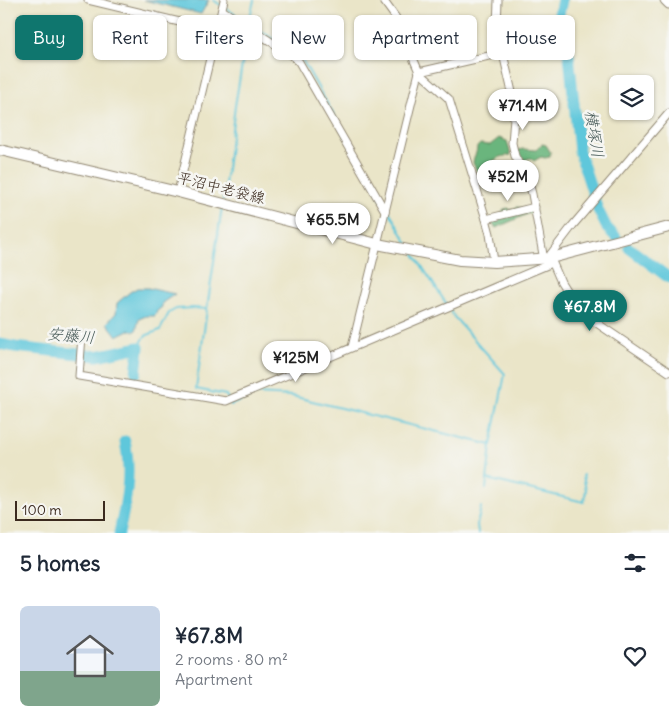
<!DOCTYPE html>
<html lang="en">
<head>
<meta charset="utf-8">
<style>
	:root { --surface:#fff; --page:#f2f2f3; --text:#1f2937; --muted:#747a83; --accent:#0f766e }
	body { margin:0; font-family:Delius,"Klee One",sans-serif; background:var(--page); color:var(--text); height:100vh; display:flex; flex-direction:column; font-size:19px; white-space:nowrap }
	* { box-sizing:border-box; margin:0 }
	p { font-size:16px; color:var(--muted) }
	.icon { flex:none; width:28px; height:28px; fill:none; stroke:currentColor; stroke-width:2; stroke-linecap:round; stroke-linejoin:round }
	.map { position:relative; height:533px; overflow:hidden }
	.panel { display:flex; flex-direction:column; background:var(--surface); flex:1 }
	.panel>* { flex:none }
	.guide { position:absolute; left:15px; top:15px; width:640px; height:45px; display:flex; gap:10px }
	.controls { position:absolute; left:609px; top:75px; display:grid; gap:10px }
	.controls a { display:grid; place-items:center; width:45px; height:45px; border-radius:8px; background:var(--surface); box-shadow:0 1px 4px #0004; font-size:25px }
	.scale { position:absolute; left:15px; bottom:12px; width:90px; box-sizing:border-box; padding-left:5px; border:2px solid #3b2a1e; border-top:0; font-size:14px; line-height:18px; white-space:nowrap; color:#3b2a1e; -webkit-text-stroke:4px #f6f6f2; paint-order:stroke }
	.price { position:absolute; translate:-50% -42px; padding:0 11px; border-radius:18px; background:#fff; color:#222; font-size:16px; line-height:32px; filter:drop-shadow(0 1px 2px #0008) }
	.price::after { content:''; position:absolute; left:50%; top:30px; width:15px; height:11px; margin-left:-8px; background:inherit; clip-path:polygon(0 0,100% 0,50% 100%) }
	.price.active { background:var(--accent); color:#fff }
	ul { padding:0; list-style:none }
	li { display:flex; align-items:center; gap:15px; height:125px; padding:0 20px }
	li span { display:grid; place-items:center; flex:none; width:140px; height:100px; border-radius:8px; color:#555 }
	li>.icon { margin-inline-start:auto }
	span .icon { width:60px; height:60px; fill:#fffc; stroke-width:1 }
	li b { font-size:21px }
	h2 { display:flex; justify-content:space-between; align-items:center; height:60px; padding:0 20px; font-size:21px }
	.tag { padding:0 18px; border-radius:8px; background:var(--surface); box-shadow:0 1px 4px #0004; font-size:18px; line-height:45px }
	.tag.active { background:var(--accent); color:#fff }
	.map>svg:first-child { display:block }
</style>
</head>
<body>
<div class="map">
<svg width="669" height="533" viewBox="0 0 669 533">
	<rect width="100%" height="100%" fill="#f6f6f2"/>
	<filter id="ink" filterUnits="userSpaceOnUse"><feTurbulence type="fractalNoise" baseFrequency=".02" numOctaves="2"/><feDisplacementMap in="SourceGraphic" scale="10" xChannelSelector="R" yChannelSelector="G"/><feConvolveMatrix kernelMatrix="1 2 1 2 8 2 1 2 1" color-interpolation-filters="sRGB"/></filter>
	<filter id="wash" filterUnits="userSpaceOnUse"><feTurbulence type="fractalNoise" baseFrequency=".0096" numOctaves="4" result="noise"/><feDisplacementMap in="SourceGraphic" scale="20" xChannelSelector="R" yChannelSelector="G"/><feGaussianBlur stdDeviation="1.12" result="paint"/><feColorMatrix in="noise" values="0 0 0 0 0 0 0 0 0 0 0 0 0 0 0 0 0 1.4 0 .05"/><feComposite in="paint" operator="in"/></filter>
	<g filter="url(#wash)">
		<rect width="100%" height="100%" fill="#eae5c8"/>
		<g fill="#6bb57d" stroke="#53704e">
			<path d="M499,138l8,3 4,14 -11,2 -7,4 -1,3 -4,1 1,10 -4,2 1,6 4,1 -2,4 -3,1 -12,-26c0,-7 4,-9 4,-16l3,-3 10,1z"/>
			<polygon points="542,144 546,145 551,153 549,157 545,158 541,157 534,161 530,158 522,161 517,154 518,150 523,149 536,150"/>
			<polygon points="517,207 530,209 532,212 496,228 493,225 493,220 501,214 504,209 508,208 511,210"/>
		</g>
		<g fill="#5fc7db" stroke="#4d787c">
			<polygon points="144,0 209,0 201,14"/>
			<polygon points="137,288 148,288 175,294 162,303 162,307 157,311 155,316 146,316 139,319 136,331 129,330 117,336 107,323 116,313 117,303 130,292"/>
		</g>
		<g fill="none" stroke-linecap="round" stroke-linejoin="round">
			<g stroke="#5fc7db" stroke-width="2">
				<polyline points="213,0 300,56 384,203"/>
				<polyline points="249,22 254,0"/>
				<polyline points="223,200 235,106 248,29"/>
				<polyline points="388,209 409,246"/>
				<polyline points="414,254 447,305"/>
				<polyline points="207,309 196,389 226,395 231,405 256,394 292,396 491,445"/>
				<polyline points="449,309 455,318 505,374 491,445 486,489"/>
				<polyline points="139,347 145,336 160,330 169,313 176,309 193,308 207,309 222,207"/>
				<polyline points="487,479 584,502 586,490 583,475"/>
				<polyline points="478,533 477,525 481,507"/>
			</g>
			<g stroke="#5fc7db" stroke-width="11">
				<polyline points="562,0 558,19 559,28 569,55 579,151 598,210 607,228 616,237"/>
				<polyline points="629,248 669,278"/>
				<polyline points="0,344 15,347 97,356 139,347 136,373"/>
				<path d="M119,533c7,-31 13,-60 6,-92"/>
			</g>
		</g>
	</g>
	<g filter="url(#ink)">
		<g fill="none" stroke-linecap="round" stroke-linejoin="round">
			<defs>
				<g id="minor">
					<polyline points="88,0 217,31"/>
					<polyline points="383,0 396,18 419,72 449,99 486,219 490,234 494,262"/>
					<polyline points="498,0 497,28 515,105 512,143 515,156 529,183 532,194 544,260"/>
					<polyline points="222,10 293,56 299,62 385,211"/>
					<polyline points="178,192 224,0"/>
					<polyline points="486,219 535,207"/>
					<polyline points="547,259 573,225 669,113"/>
					<polyline points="551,259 561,282 579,311 669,372"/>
					<polyline points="82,336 79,376 226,401 552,263"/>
					<polyline points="352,347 419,72 502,53"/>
				</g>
				<polyline id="tertiary" points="665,0 669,4"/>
				<polyline id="secondary" points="0,150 178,192 377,244 460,260 494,262 551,258 669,227"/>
			</defs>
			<use href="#minor" stroke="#928873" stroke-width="9"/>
			<use href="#tertiary" stroke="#928873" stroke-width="11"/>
			<use href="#secondary" stroke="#928873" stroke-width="12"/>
			<use href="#minor" stroke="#fff" stroke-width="7"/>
			<use href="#tertiary" stroke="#fff" stroke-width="9"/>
			<use href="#secondary" stroke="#fff" stroke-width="10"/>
		</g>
	</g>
	<g text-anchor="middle" stroke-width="5" stroke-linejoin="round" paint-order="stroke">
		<g font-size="15" fill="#3b2a1e" stroke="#f6f6f2">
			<text transform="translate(221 188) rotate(14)" y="5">平沼中老袋線</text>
		</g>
		<g font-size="16" font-style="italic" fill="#465957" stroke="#f6f6f2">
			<text transform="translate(595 134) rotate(81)" y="6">横塚川</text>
			<text transform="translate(71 335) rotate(5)" y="6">安藤川</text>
		</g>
	</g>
</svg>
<div class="controls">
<a><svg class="icon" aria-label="layers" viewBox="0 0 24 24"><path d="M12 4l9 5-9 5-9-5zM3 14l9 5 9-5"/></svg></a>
</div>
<div class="scale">100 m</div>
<b class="price" style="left:523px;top:131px">¥71.4M</b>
<b class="price" style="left:508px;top:202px">¥52M</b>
<b class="price" style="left:333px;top:245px">¥65.5M</b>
<b class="price active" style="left:590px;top:332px">¥67.8M</b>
<b class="price" style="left:296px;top:383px">¥125M</b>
<div class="guide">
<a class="tag active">Buy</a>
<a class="tag">Rent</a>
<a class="tag">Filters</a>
<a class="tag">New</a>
<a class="tag">Apartment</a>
<a class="tag">House</a>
</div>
</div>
<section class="panel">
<h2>5 homes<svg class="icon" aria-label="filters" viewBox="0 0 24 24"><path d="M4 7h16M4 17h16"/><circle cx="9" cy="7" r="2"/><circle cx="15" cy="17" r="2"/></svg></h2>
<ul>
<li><span style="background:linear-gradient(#c9d6e8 65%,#7fa58c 0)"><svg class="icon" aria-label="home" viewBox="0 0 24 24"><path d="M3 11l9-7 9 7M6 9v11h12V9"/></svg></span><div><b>¥67.8M</b><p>2 rooms · 80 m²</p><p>Apartment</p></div><svg class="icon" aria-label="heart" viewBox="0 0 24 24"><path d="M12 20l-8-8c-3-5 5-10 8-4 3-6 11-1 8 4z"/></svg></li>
</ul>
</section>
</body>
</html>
